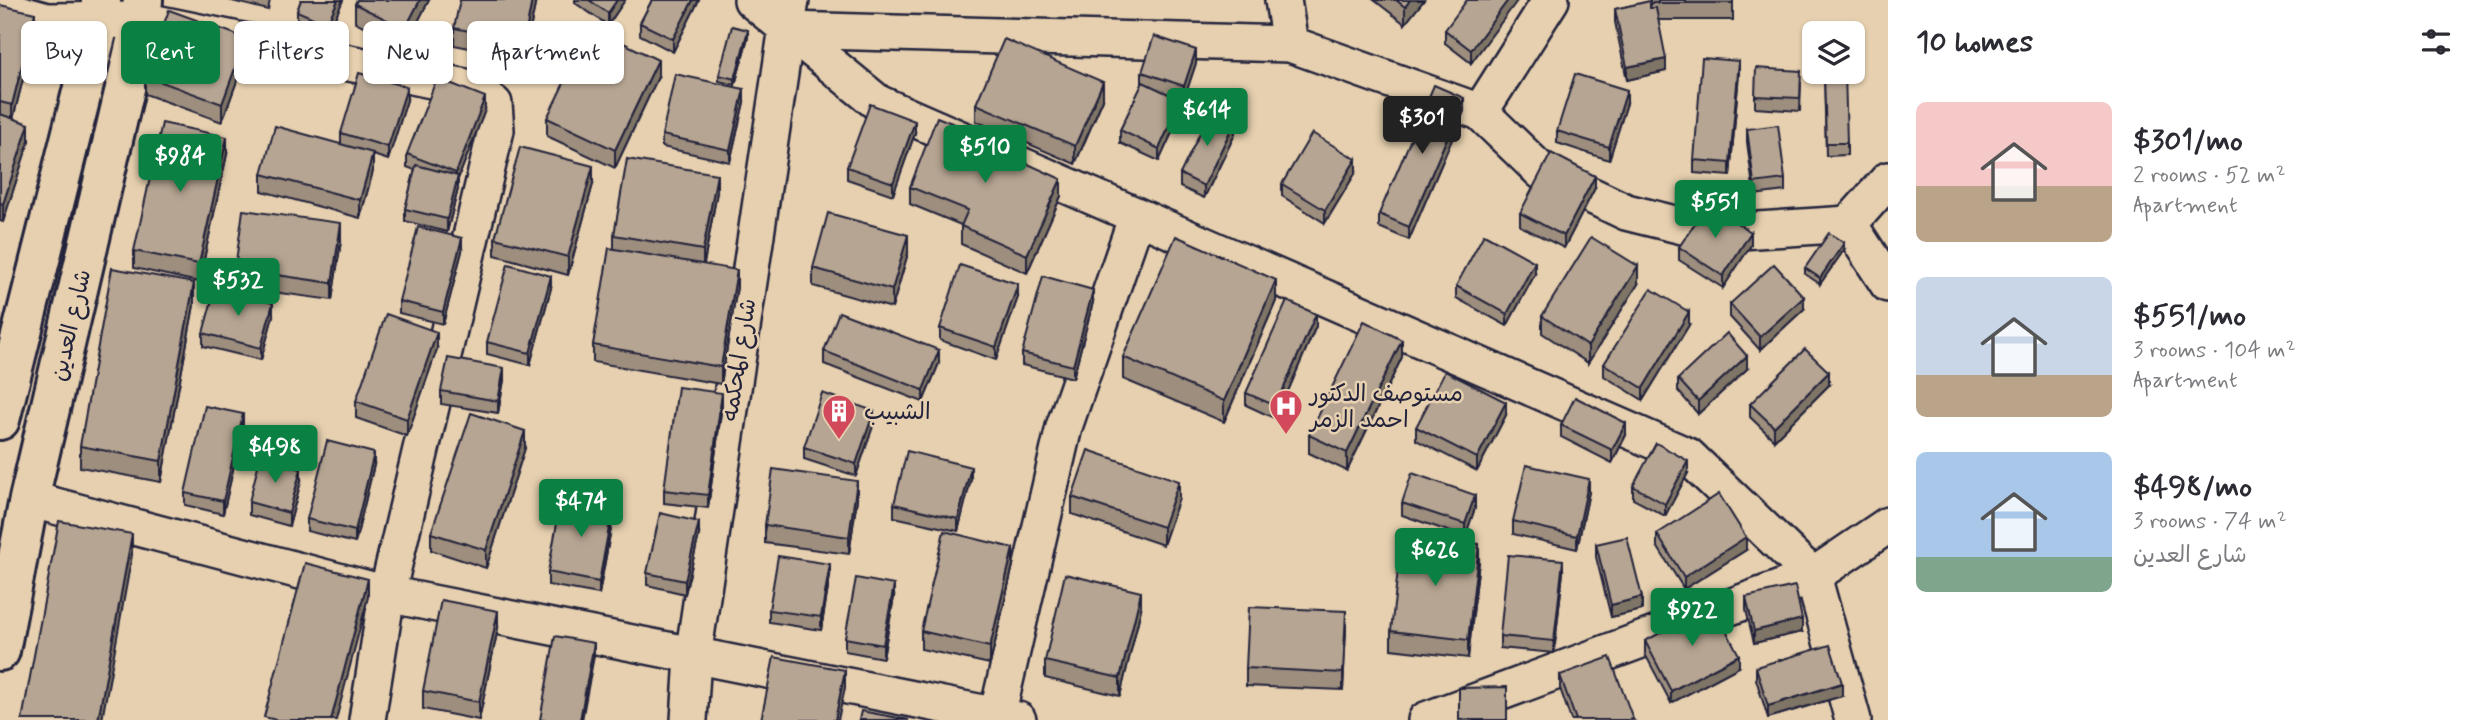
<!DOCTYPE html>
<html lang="en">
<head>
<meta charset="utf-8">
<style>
	:root { --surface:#fff; --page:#f7f7f7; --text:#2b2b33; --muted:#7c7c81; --accent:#0b8043 }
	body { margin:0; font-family:Mynerve,"Playpen Sans Arabic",sans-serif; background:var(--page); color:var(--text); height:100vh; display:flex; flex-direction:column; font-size:26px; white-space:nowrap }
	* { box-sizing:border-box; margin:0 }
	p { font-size:23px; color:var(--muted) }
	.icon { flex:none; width:38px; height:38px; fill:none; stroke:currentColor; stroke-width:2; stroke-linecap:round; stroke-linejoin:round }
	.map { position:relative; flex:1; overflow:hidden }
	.details { display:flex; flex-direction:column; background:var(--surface); width:595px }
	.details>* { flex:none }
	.guide { position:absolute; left:21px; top:21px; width:665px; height:63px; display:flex; gap:14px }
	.controls { position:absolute; left:1802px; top:21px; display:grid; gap:14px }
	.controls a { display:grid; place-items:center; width:63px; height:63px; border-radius:10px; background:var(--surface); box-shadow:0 2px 5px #0004; font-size:35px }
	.price { position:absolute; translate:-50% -60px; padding:0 16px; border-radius:7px; background:var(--accent); color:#fff; font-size:23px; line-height:46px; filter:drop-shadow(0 2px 4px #0008) }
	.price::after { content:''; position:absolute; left:50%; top:42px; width:21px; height:16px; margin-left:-10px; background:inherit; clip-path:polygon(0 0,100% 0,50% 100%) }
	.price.on { background:#222; color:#fff }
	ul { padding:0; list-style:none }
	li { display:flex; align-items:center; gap:21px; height:175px; padding:0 28px }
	li span { display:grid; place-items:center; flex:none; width:196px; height:140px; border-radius:10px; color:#555 }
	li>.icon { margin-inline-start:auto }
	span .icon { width:84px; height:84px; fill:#fffc; stroke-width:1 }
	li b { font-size:30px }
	h2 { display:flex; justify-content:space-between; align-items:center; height:84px; padding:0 28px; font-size:30px }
	.tag { padding:0 24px; border-radius:10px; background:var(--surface); box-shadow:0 2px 5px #0004; font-size:24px; line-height:63px }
	.tag.on { background:var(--accent); color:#fff }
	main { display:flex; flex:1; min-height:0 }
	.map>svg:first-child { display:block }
</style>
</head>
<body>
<main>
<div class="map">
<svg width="1888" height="720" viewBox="0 0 1888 720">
	<rect width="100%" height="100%" fill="#e6d0af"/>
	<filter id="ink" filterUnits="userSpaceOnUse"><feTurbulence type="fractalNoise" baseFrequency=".0143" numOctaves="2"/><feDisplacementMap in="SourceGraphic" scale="14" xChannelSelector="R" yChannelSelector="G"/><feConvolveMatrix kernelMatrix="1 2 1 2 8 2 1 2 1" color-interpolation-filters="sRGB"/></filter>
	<g filter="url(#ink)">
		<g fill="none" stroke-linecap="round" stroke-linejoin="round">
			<defs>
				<g id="minor">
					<polyline points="752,0 878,103 1688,456 1813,576 1853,720"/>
					<polyline points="1283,0 1290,44"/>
					<polyline points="0,8 47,21 141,20 475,89 494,104 496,130 387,594 367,720"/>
					<polyline points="788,30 1290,44 1480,112 1542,172 1626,212 1711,233 1849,224 1888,284"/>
					<polyline points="1480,112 1551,0"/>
					<polyline points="1849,224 1888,180"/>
					<polyline points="29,499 387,594 1018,720"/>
					<polyline points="997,716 1064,427 1137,216"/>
					<polyline points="689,720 693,657 791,0"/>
					<polyline points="1426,720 1813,576 1888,525"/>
				</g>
				<g id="primary">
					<polyline points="0,420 100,20 101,0"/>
					<polyline points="0,651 29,499 141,20 143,0"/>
				</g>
			</defs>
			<use href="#minor" stroke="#22223b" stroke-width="40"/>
			<use href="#primary" stroke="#22223b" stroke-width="44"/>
			<use href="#minor" stroke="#e6d0af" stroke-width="35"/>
			<use href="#primary" stroke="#e6d0af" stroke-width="38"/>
		</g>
		<g fill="#9d8e7e" stroke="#22223b" stroke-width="2">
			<polygon points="228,0 270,0 268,10"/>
			<polygon points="301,0 343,0 327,36 297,23 297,11"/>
			<polygon points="357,0 429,0 405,47 355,22 355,4"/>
			<polygon points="536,0 524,59 454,45 454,28"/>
			<polygon points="575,0 625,0 608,25 575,3"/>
			<polygon points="652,0 699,0 673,52 640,35 640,23"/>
			<polygon points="1374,0 1424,0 1405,24"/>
			<polygon points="1517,0 1471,63 1445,43 1445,30"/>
			<polygon points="1733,0 1733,20 1658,20 1666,71 1627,80 1615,22 1615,9 1650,1"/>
			<polygon points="0,5 35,31 13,119 29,141 3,222 0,221"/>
			<polygon points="748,37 735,85 719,81 719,75"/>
			<polygon points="246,56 222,122 145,94 145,76"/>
			<polygon points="1196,63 1184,99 1163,92 1181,113 1159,161 1120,143 1120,130 1142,85 1142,72"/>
			<polygon points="1824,72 1847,143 1847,155 1826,156"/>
			<polygon points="1739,73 1730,176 1694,173 1694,160"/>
			<polygon points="658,77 615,168 547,136 547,118"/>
			<polygon points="1801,83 1800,111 1755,108 1755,96"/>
			<polygon points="1103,99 1075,164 976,121 976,104"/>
			<polygon points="407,100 388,160 373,155 373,171 360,218 262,191 262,174 341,144 341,133"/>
			<polygon points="744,102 730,162 662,147 662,135"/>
			<polygon points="1627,103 1609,160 1557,143 1557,131"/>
			<polygon points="485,110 458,179 458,189 447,232 405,221 405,209 415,170 407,167 407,154"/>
			<polygon points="1464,111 1409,240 1379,227 1379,214"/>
			<polygon points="1747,129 1785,179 1785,191 1754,195 1747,142"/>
			<polygon points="915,133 893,195 847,179 847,167"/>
			<polygon points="1235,134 1204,198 1180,187 1180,174"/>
			<polygon points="996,150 1061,196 1027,273 961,244 961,225 910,204 910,187"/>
			<polygon points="227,154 199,282 134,268 134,251"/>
			<polygon points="1356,172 1325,223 1282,196 1282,184"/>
			<polygon points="593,184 568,275 495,255 495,238"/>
			<polygon points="1595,188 1564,248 1520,226 1520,213"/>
			<polygon points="717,192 704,264 737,287 721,384 593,362 593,345 614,249 614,235"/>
			<polygon points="341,241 332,300 235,287 235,269"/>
			<polygon points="1751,245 1723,288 1679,260 1679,247"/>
			<polygon points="1844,250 1820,284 1805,274 1805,268"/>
			<polygon points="462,251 443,324 399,313 399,301"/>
			<polygon points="908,253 892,308 813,286 813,268"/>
			<polygon points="1535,274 1507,326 1456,298 1456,286"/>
			<polygon points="1638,284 1588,363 1542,333 1542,316"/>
			<polygon points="551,288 530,365 487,354 487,342"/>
			<polygon points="1018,297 996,360 940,340 940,328"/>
			<polygon points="1276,301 1224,422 1123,379 1123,357"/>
			<polygon points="1093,302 1073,378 1022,365 1022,353"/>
			<polygon points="1730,304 1804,309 1760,350 1730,317"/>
			<polygon points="194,305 161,482 80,467 80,446"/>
			<polygon points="273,316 261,360 203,346 203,333"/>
			<polygon points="1689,325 1643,400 1604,376 1604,364"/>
			<polygon points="1316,326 1276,419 1246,405 1246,393"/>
			<polygon points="437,349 407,436 356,418 356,401"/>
			<polygon points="824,351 939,363 923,402 824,364"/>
			<polygon points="1402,357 1347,471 1309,453 1309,435"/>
			<polygon points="1747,369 1698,414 1678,391 1678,379"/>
			<polygon points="504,380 498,413 441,404 441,391"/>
			<polygon points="1829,385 1774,440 1750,417 1750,404"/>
			<polygon points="722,405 708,508 664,503 664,490"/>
			<polygon points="1506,415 1477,471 1416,440 1416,427"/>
			<polygon points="874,423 856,476 804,459 804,447"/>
			<polygon points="1561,425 1626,435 1612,463 1561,437"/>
			<polygon points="243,426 223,514 185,505 185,493"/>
			<polygon points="525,448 486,568 431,550 431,533"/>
			<polygon points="374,465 355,543 307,531 307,519"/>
			<polygon points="1688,473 1665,516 1633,499 1633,486"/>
			<polygon points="971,479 958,531 894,517 894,504"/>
			<polygon points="301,481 289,526 249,515 249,502"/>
			<polygon points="1589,492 1577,549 1513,534 1513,521"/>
			<polygon points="1072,497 1179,498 1163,545 1072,514"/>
			<polygon points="857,499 849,554 765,543 765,525"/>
			<polygon points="1402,503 1475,508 1465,537 1402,515"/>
			<polygon points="613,518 599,594 548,585 548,572"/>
			<polygon points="1657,534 1746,550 1684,589 1657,546"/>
			<polygon points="699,535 685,594 647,585 647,573"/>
			<polygon points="1596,544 1642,610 1611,617 1596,557"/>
			<polygon points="1479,561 1468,658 1391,649 1391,631"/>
			<polygon points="1013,565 990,664 921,649 921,631"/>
			<polygon points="1563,572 1554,653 1500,648 1500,636"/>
			<polygon points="830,576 821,630 769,622 769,610"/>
			<polygon points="894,597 883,658 845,651 845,638"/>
			<polygon points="1746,597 1802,632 1754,643 1746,610"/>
			<polygon points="1141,609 1120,696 1045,678 1045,661"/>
			<polygon points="498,628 479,720 423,709 423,691"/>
			<polygon points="1346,629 1343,690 1246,686 1246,668"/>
			<polygon points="1645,641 1739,667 1671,703 1645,654"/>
			<polygon points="1756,667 1842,696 1768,718 1756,679"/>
			<polygon points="1560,675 1633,720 1571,720 1560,688"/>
		</g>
		<g fill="#7f7466" stroke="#22223b" stroke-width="2">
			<polygon points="338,0 343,0 327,36 327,24"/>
			<polygon points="420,0 429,0 405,47 405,29"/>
			<polygon points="532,0 536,0 524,59 524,42"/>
			<polygon points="617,0 625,0 608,25 608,13"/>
			<polygon points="693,0 699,0 673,52 673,39"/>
			<polygon points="1410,0 1424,0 1405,24 1405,7"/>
			<polygon points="1508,0 1517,0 1517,1 1471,63 1471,50"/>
			<polygon points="35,13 35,31 12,123 12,105"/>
			<polygon points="748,30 748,37 735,85 735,79"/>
			<polygon points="246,38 246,56 222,122 222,104"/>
			<polygon points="1196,50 1196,63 1184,99 1184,86"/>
			<polygon points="1666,59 1666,71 1627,80 1627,67"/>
			<polygon points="658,60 658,77 615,168 615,150"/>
			<polygon points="1739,61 1739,73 1730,176 1730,163"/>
			<polygon points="1103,82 1103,99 1075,164 1075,146"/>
			<polygon points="407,87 407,100 388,160 388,147"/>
			<polygon points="744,89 744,102 730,162 730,150"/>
			<polygon points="1627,90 1627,103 1609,160 1609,147"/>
			<polygon points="485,97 485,110 458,179 458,189 447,232 447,219 456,185 456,173"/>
			<polygon points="1464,98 1464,111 1409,240 1409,227"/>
			<polygon points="1181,100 1181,113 1159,161 1159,149"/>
			<polygon points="915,121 915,133 893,195 893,183"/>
			<polygon points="1235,121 1235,134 1204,198 1204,186"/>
			<polygon points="29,124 29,141 3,222 3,204"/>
			<polygon points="227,137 227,154 199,282 199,264"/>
			<polygon points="373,153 373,171 360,218 360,200"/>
			<polygon points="1356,159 1356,172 1325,223 1325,210"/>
			<polygon points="593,166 593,184 568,275 568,257"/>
			<polygon points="717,174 717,192 703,268 703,250"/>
			<polygon points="1595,176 1595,188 1564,248 1564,236"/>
			<polygon points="1061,179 1061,196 1027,273 1027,255"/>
			<polygon points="341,223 341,241 332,300 332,283"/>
			<polygon points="1751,232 1751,245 1723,288 1723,276"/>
			<polygon points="908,235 908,253 892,308 892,290"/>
			<polygon points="462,238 462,251 443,324 443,312"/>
			<polygon points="1844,243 1844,250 1820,284 1820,278"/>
			<polygon points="1535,262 1535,274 1507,326 1507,314"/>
			<polygon points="1638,266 1638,284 1588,363 1588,346"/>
			<polygon points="737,270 737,287 721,384 721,367"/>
			<polygon points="551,276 551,288 530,365 530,353"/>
			<polygon points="1276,280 1276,301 1224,422 1224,401"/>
			<polygon points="194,283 194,305 161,482 161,461"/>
			<polygon points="1018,284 1018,297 996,360 996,347"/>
			<polygon points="1093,290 1093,302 1073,378 1073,366"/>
			<polygon points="1804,297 1804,309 1760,350 1760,337"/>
			<polygon points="273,303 273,316 261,360 261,348"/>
			<polygon points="1689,312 1689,325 1643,400 1643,388"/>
			<polygon points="1316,314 1316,326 1276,419 1276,406"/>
			<polygon points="437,332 437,349 407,436 407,419"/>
			<polygon points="1402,340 1402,357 1347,471 1347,453"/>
			<polygon points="939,350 939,363 923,402 923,390"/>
			<polygon points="1747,356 1747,369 1698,414 1698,401"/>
			<polygon points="504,368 504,380 498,413 498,401"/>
			<polygon points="1829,372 1829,385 1774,440 1774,427"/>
			<polygon points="722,393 722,405 708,508 708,495"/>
			<polygon points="1506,402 1506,415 1477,471 1477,458"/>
			<polygon points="874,411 874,423 856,476 856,464"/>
			<polygon points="243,414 243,426 223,514 223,501"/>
			<polygon points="1626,423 1626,435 1612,463 1612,450"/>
			<polygon points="525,431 525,448 486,568 486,550"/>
			<polygon points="374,453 374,465 355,543 355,531"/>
			<polygon points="1688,461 1688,473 1665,516 1665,504"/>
			<polygon points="971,467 971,479 958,531 958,519"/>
			<polygon points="301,469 301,481 289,526 289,513"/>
			<polygon points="1589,479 1589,492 1577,549 1577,536"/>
			<polygon points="857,481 857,499 849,554 849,537"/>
			<polygon points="1179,481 1179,498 1163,545 1163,527"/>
			<polygon points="1475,495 1475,508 1465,537 1465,524"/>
			<polygon points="613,506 613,518 599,594 599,582"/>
			<polygon points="699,522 699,535 685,594 685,581"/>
			<polygon points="132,534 132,555 102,720 98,720"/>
			<polygon points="1746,537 1746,550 1684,589 1684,577"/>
			<polygon points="1479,544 1479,561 1468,658 1468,640"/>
			<polygon points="1013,548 1013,565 990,664 990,647"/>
			<polygon points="1563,560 1563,572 1554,653 1554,641"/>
			<polygon points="830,564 830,576 821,630 821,617"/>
			<polygon points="368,579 368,597 336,720 331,720"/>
			<polygon points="894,585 894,597 883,658 883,645"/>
			<polygon points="1141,592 1141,609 1120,696 1120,678"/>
			<polygon points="1642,597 1642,610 1611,617 1611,605"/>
			<polygon points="498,611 498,628 479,720 479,702"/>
			<polygon points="1346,611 1346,629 1343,690 1343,673"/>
			<polygon points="1802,619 1802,632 1754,643 1754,631"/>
			<polygon points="594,643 594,656 582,720 580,720"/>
			<polygon points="1739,655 1739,667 1671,703 1671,691"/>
			<polygon points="845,670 845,688 838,720 835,720"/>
			<polygon points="1842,683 1842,696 1768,718 1768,706"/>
		</g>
		<g fill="#b6a592" stroke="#22223b" stroke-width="2">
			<polygon points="301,0 338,0 327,24 297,11"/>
			<polygon points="357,0 420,0 405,29 355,4"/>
			<polygon points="460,0 532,0 524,42 454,28"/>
			<polygon points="589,0 617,0 608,13"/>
			<polygon points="652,0 693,0 673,39 640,23"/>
			<polygon points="1396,0 1410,0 1405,7"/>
			<polygon points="1467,0 1508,0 1471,50 1445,30"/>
			<rect x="1650" y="0" width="83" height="3"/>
			<polygon points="1650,1 1650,8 1656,8 1666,59 1627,67 1615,9"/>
			<polygon points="0,5 35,13 12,105 0,102"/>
			<polygon points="169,10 246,38 222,104 145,76"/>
			<polygon points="732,26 748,30 735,79 719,75"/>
			<polygon points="591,27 658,60 615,150 547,118"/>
			<polygon points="1154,36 1196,50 1184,86 1142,72"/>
			<polygon points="1004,39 1103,82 1075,146 976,104"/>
			<polygon points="1702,58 1739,61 1730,163 1694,160"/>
			<polygon points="1756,68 1801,71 1800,98 1755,96"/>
			<polygon points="1824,72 1845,72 1847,143 1826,143"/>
			<polygon points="359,73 407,87 388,147 341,133"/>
			<polygon points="675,74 744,89 730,150 662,135"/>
			<polygon points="1575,74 1627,90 1609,147 1557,131"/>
			<polygon points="437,78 485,97 456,173 407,154"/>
			<polygon points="1143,82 1181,100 1159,149 1120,130"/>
			<polygon points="1434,85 1464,98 1409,227 1379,214"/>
			<polygon points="870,104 915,121 893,183 847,167"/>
			<polygon points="1211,110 1235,121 1204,186 1180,174"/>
			<polygon points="0,114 29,124 3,204 0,203"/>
			<polygon points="937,117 996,141 987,163 995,149 1061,179 1027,255 961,226 968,210 910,187"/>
			<polygon points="162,123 227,137 199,264 134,251"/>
			<polygon points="1778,125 1785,179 1754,183 1747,129"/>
			<polygon points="275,126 373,153 360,200 262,174"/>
			<polygon points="1312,133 1356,159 1325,210 1282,184"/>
			<polygon points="520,147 593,166 568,257 495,238"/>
			<polygon points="1551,153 1595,176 1564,236 1520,213"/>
			<polygon points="627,159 717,174 703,250 614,235"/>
			<polygon points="416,165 458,176 447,219 405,209"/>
			<polygon points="1708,204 1751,232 1723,276 1679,247"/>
			<polygon points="243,210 341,223 332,283 235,269"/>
			<polygon points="828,213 908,235 892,290 813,268"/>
			<polygon points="418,227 462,238 443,312 399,301"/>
			<polygon points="1829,233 1844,243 1820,278 1805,268"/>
			<polygon points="1484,234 1535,262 1507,314 1456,286"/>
			<polygon points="1176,236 1276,280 1224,401 1123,357"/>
			<polygon points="1591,237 1638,266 1588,346 1542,316"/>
			<polygon points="609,248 737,270 721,367 593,345"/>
			<polygon points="508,264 551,276 530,353 487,342"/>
			<polygon points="1774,264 1804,297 1760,337 1730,304"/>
			<polygon points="960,265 1018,284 996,347 940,328"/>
			<polygon points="112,268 194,283 161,461 80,446"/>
			<polygon points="1043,276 1093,290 1073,366 1022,353"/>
			<polygon points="215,289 273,303 261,348 203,333"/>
			<polygon points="1651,289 1689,312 1643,388 1604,364"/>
			<polygon points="1287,301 1316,314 1276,406 1246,393"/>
			<polygon points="839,312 939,350 923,390 824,351"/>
			<polygon points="386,314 437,332 407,419 356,401"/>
			<polygon points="1364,321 1402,340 1347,453 1309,435"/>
			<polygon points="1727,333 1747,356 1698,401 1678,379"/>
			<polygon points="1805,349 1829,372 1774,427 1750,404"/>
			<polygon points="448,358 504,368 498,401 441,391"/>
			<polygon points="1445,371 1506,402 1477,458 1416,427"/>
			<polygon points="678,387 722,393 708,495 664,490"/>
			<polygon points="822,393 874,411 856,464 804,447"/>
			<polygon points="1575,397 1626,423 1612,450 1561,425"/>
			<polygon points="205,406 243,414 223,501 185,493"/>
			<polygon points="471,413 525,431 486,550 431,533"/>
			<polygon points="327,441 374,453 355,531 307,519"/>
			<polygon points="1656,443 1688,461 1665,504 1633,486"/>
			<polygon points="1088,450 1179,481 1163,527 1072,497"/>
			<polygon points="907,451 971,467 958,519 894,504"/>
			<polygon points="260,458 301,469 289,513 249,502"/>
			<polygon points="1526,465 1589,479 1577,536 1513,521"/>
			<polygon points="773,469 857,481 849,537 765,525"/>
			<polygon points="1412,473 1475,495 1465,524 1402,503"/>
			<polygon points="1719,494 1746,537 1684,577 1657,534"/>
			<polygon points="562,496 613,506 599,582 548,572"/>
			<polygon points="660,513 699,522 685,581 647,573"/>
			<polygon points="59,521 132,534 98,720 22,720"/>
			<polygon points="944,531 1013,548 990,647 921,631"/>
			<polygon points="1402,535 1479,544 1468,640 1391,631"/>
			<polygon points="1627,537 1642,597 1611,605 1596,544"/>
			<polygon points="1508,555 1563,560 1554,641 1500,636"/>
			<polygon points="778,556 830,564 821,617 769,610"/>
			<polygon points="305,563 368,579 331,720 276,720 264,717"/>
			<polygon points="1065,574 1141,592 1120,678 1045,661"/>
			<polygon points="856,578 894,585 883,645 845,638"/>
			<polygon points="1795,586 1802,619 1754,631 1746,597"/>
			<polygon points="441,600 498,611 479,702 423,691"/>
			<polygon points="1713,605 1739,655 1671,691 1645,641"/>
			<polygon points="1249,607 1346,611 1343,673 1246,668"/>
			<polygon points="555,636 594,643 580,720 540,720"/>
			<polygon points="1830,645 1842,683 1768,706 1756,667"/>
			<polygon points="774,657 845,670 835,720 761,720"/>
			<polygon points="1610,657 1633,719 1629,720 1576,720 1560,675"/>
			<polygon points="1507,687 1507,720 1459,720 1459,688"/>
			<polygon points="861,711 909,720 859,720"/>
		</g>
	</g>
	<defs>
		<symbol id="hospital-pin" viewBox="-11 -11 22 30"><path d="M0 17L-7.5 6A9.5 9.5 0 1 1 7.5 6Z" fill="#d1495b" stroke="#e6d0af"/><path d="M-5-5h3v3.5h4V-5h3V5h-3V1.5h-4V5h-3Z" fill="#fff"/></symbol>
		<symbol id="building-pin" viewBox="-11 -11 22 30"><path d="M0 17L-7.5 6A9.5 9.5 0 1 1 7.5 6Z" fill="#d1495b" stroke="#e6d0af"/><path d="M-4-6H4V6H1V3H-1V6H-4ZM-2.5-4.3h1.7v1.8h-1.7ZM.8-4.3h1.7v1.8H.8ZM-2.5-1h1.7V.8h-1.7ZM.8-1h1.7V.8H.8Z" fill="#fff"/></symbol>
	</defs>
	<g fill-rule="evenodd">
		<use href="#hospital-pin" x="1267" y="387" width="38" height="52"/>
		<use href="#building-pin" x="820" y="392" width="38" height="52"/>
	</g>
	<g text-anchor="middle" stroke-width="5" stroke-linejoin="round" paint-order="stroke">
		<g font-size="23" fill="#22223b" stroke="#e6d0af">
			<text transform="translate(70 325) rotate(-77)" y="8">شارع العدين</text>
			<text transform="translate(738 360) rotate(-81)" y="8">شارع المحكمه</text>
		</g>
		<g font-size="23" fill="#22223b" stroke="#e6d0af" text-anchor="start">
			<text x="1310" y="401">مستوصف الدكتور<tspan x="1310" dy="26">احمد الزمر</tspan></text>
			<text x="864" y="419">الشبيب</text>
		</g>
	</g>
</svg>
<div class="controls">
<a><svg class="icon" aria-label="layers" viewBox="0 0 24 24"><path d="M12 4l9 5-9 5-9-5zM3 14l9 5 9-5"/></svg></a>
</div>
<b class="price" style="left:1207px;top:148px">$614</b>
<b class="price on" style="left:1422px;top:156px">$301</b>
<b class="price" style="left:985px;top:185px">$510</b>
<b class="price" style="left:180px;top:194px">$984</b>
<b class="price" style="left:1715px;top:240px">$551</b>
<b class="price" style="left:238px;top:318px">$532</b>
<b class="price" style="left:275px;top:485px">$498</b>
<b class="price" style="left:581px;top:539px">$474</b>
<b class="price" style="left:1435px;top:588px">$626</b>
<b class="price" style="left:1692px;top:648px">$922</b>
<div class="guide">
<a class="tag">Buy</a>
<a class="tag on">Rent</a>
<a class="tag">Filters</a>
<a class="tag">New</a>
<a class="tag">Apartment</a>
</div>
</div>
<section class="details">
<h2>10 homes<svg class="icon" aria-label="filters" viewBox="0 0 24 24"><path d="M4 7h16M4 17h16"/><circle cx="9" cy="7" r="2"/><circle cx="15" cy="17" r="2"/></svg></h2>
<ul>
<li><span style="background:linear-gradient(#f6c9c9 60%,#b9a48a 0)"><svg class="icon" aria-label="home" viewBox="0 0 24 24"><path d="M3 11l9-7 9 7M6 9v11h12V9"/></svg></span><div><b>$301/mo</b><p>2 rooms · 52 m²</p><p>Apartment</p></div></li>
<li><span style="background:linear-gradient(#c9d6e8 70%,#b9a48a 0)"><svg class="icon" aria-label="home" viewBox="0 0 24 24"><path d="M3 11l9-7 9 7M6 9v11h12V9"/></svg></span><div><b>$551/mo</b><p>3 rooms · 104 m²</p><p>Apartment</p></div></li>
<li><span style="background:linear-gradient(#a9c7e8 75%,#7fa58c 0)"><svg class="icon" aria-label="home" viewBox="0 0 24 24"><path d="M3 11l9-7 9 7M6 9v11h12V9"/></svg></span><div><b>$498/mo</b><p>3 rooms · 74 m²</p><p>شارع العدين</p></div></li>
</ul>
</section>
</main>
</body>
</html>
